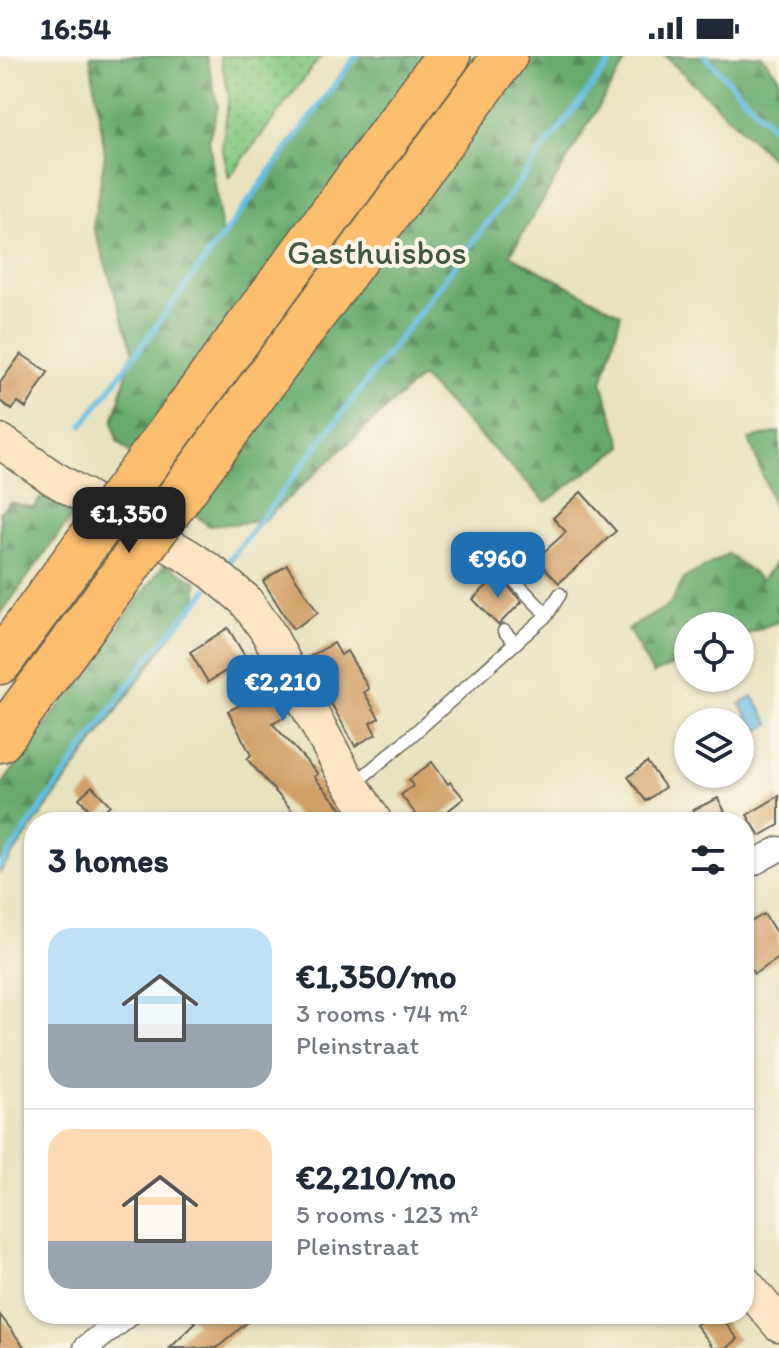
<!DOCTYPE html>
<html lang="en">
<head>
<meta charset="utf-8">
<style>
	:root { --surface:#fff; --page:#f2f2f3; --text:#1f2937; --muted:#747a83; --line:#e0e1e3; --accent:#1f6fb2 }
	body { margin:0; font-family:Itim,sans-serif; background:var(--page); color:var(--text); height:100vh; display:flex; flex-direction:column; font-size:30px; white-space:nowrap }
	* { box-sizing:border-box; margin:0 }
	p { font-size:26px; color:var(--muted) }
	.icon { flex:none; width:44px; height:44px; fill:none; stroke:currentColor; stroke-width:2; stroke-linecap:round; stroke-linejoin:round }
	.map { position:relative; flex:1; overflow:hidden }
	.details { position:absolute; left:24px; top:756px; width:730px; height:512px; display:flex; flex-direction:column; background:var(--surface); border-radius:32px; box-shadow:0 2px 6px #0004 }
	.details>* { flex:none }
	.buttons { position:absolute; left:674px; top:556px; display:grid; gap:16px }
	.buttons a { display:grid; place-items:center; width:80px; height:80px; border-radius:50%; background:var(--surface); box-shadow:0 2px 6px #0004; font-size:40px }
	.price { position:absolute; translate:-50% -68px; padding:0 18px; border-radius:16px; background:var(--accent); color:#fff; font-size:26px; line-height:52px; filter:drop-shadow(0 2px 4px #0008) }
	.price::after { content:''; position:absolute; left:50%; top:48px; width:24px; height:18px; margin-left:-12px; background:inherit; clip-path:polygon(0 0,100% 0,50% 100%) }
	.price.current { background:#222; color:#fff }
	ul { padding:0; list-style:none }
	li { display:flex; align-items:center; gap:24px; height:200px; padding:0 24px }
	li+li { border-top:2px solid var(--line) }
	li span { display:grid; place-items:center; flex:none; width:224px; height:160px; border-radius:24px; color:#555 }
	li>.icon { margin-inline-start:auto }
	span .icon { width:96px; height:96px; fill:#fffc; stroke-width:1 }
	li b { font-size:34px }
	h2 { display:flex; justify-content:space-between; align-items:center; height:96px; padding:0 24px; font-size:34px }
	.status { display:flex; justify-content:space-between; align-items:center; height:56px; padding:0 40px; background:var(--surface); direction:ltr }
	.status svg { height:22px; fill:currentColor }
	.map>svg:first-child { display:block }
</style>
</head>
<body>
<div class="status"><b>16:54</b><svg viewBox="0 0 49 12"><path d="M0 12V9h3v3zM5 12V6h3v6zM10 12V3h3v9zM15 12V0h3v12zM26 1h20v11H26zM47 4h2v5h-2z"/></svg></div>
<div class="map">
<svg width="779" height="1292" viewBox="0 0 779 1292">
	<defs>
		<pattern id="grass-dots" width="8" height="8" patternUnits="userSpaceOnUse" patternTransform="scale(2)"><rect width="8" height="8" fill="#81c680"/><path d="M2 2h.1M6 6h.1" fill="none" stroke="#69a068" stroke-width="1.8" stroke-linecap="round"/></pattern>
		<pattern id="forest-firs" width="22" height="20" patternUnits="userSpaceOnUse" patternTransform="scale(2)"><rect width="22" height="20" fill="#68ab6e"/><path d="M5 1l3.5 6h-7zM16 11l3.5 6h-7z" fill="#558a5a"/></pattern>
	</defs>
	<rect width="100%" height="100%" fill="#fcf5e5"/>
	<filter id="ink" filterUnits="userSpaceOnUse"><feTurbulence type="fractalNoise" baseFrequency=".0125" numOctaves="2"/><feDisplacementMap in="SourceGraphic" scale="16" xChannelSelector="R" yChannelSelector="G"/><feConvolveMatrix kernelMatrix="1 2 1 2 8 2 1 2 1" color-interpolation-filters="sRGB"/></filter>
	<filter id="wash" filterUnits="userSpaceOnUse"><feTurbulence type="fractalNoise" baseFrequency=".006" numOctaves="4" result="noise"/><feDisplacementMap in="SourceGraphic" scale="32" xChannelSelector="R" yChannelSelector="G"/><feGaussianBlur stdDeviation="1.8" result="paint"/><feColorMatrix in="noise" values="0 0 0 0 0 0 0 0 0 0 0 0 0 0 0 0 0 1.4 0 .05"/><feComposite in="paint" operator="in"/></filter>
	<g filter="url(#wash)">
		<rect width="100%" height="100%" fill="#e9e2c0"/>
		<polygon fill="url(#grass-dots)" stroke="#4e714e" stroke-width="2" points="220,0 321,0 229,122 222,90 229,40"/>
		<g fill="url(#forest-firs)" stroke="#426445" stroke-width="2">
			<polygon points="90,0 207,0 218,51 209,83 222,181 356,0 629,0 510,199 621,258 602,327 623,390 546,446 421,321 263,465 208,470 117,385 113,366 133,295 93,169 105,98"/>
			<polygon points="665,0 762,0 779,21 779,110"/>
			<polygon points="779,376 779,465 749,383"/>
			<polygon points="44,437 75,456 0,559 0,456 10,446 34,452"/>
			<polygon points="728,498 762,524 779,502 779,565 740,581 740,570 688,570 688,603 653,618 628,573 669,549 685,522"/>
			<polygon points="165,507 197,526 197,538 189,555 0,816 0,731"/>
		</g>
		<polygon fill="#65bde2" stroke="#406c7f" stroke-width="2" points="753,640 770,668 757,676 740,648"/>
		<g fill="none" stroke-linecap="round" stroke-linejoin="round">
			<g stroke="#65bde2" stroke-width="6">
				<polyline points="705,0 779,78"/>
				<polyline points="83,369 356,0"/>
				<polyline points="230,504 615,0"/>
				<polyline points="0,810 146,605 207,534"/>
			</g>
		</g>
		<g id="blocks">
			<g fill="#d1a068">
				<polygon points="21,298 48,316 26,352 18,346 12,354 0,345 0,327"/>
				<polygon points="581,436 616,475 559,527 536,503 566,476 553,462"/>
				<polygon points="287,509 318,557 293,573 263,525"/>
				<polygon points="498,519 522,546 498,569 473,543"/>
				<polygon points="228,572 246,602 208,626 190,596"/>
				<polygon points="334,587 341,599 347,595 369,633 364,636 379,662 370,667 376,678 355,690 306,603"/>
				<polygon points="267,625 286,660 272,667 318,718 314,721 342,753 339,755 349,766 302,766 247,703 251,699 228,655 244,647 240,640"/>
				<polygon points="432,706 448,728 450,726 464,742 434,766 422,766 401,739 413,730 409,724"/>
				<polygon points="647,706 665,731 646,745 628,721"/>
				<polygon points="92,730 110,749 96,762 79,742"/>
				<polygon points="779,740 779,769 760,780 747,759"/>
				<polygon points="718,742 730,766 700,766 693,754"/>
				<polygon points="764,858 779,881 779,902 754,918 744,903 744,870"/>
				<polygon points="188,1258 257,1258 217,1292 170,1292 196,1267"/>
				<polygon points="710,1258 718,1258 738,1283 727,1292 714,1292 696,1269"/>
				<polygon points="0,1259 25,1292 0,1292"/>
			</g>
		</g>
	</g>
	<g filter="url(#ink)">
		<use href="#blocks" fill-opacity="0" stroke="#646155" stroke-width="2"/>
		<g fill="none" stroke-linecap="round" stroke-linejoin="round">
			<defs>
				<g id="lane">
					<polyline points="508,518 547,559"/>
					<polyline points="504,575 515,587"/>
					<polyline points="354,728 402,688 547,559 560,538"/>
				</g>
				<g id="street">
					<polyline points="744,812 779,793"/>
					<polyline points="86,1292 129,1258"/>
				</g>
				<g id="secondary">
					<polyline points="0,385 53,422 188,500 213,517 245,544 266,573 343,716 375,766"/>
					<polyline points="744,1226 779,1268"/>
				</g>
				<g id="highway">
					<polyline points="150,403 448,0"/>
					<polyline points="187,430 505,0"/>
					<polyline points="0,606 84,491"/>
					<polyline points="0,684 124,516"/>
				</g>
			</defs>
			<use href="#lane" stroke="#646155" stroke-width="15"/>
			<use href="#street" stroke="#646155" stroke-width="27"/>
			<use href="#secondary" stroke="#646155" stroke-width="37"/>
			<use href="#highway" stroke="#646155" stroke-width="47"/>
			<use href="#lane" stroke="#fff" stroke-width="12"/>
			<use href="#street" stroke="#fff" stroke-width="24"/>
			<use href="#secondary" stroke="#fde5c5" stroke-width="34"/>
			<use href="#highway" stroke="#fbbd6e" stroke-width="44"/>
			<defs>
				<g id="highway-bridge">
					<polyline points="84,491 150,403"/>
					<polyline points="124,516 187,430"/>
				</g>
			</defs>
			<use href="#highway-bridge" stroke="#646155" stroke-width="47" stroke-linecap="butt"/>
			<use href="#highway-bridge" stroke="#fbbd6e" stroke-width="44"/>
		</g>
	</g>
	<g text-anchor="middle" stroke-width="8" stroke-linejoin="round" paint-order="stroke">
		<g font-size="34" fill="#3f583f" stroke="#fcf5e5">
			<text x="377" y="208">Gasthuisbos</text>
		</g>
	</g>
</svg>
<div class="buttons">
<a><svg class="icon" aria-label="locate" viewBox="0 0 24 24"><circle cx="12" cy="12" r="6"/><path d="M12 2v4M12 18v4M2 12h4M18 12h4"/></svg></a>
<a><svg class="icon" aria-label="layers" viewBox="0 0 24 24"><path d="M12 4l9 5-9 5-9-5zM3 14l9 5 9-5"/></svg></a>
</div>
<b class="price current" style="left:129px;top:499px">€1,350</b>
<b class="price" style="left:498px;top:544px">€960</b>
<b class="price" style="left:283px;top:667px">€2,210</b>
<section class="details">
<h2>3 homes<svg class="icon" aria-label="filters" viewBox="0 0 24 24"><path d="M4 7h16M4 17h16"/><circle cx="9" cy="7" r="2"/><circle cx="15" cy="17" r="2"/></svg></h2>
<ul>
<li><span style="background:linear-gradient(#bfe0f5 60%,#9aa5b1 0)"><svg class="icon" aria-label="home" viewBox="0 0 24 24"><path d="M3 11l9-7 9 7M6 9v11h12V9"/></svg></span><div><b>€1,350/mo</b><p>3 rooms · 74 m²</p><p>Pleinstraat</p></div></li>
<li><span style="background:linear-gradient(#ffd9b3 70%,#9aa5b1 0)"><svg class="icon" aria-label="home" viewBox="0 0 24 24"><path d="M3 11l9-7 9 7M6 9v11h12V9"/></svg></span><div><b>€2,210/mo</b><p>5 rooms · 123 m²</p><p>Pleinstraat</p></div></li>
</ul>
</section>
</div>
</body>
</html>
